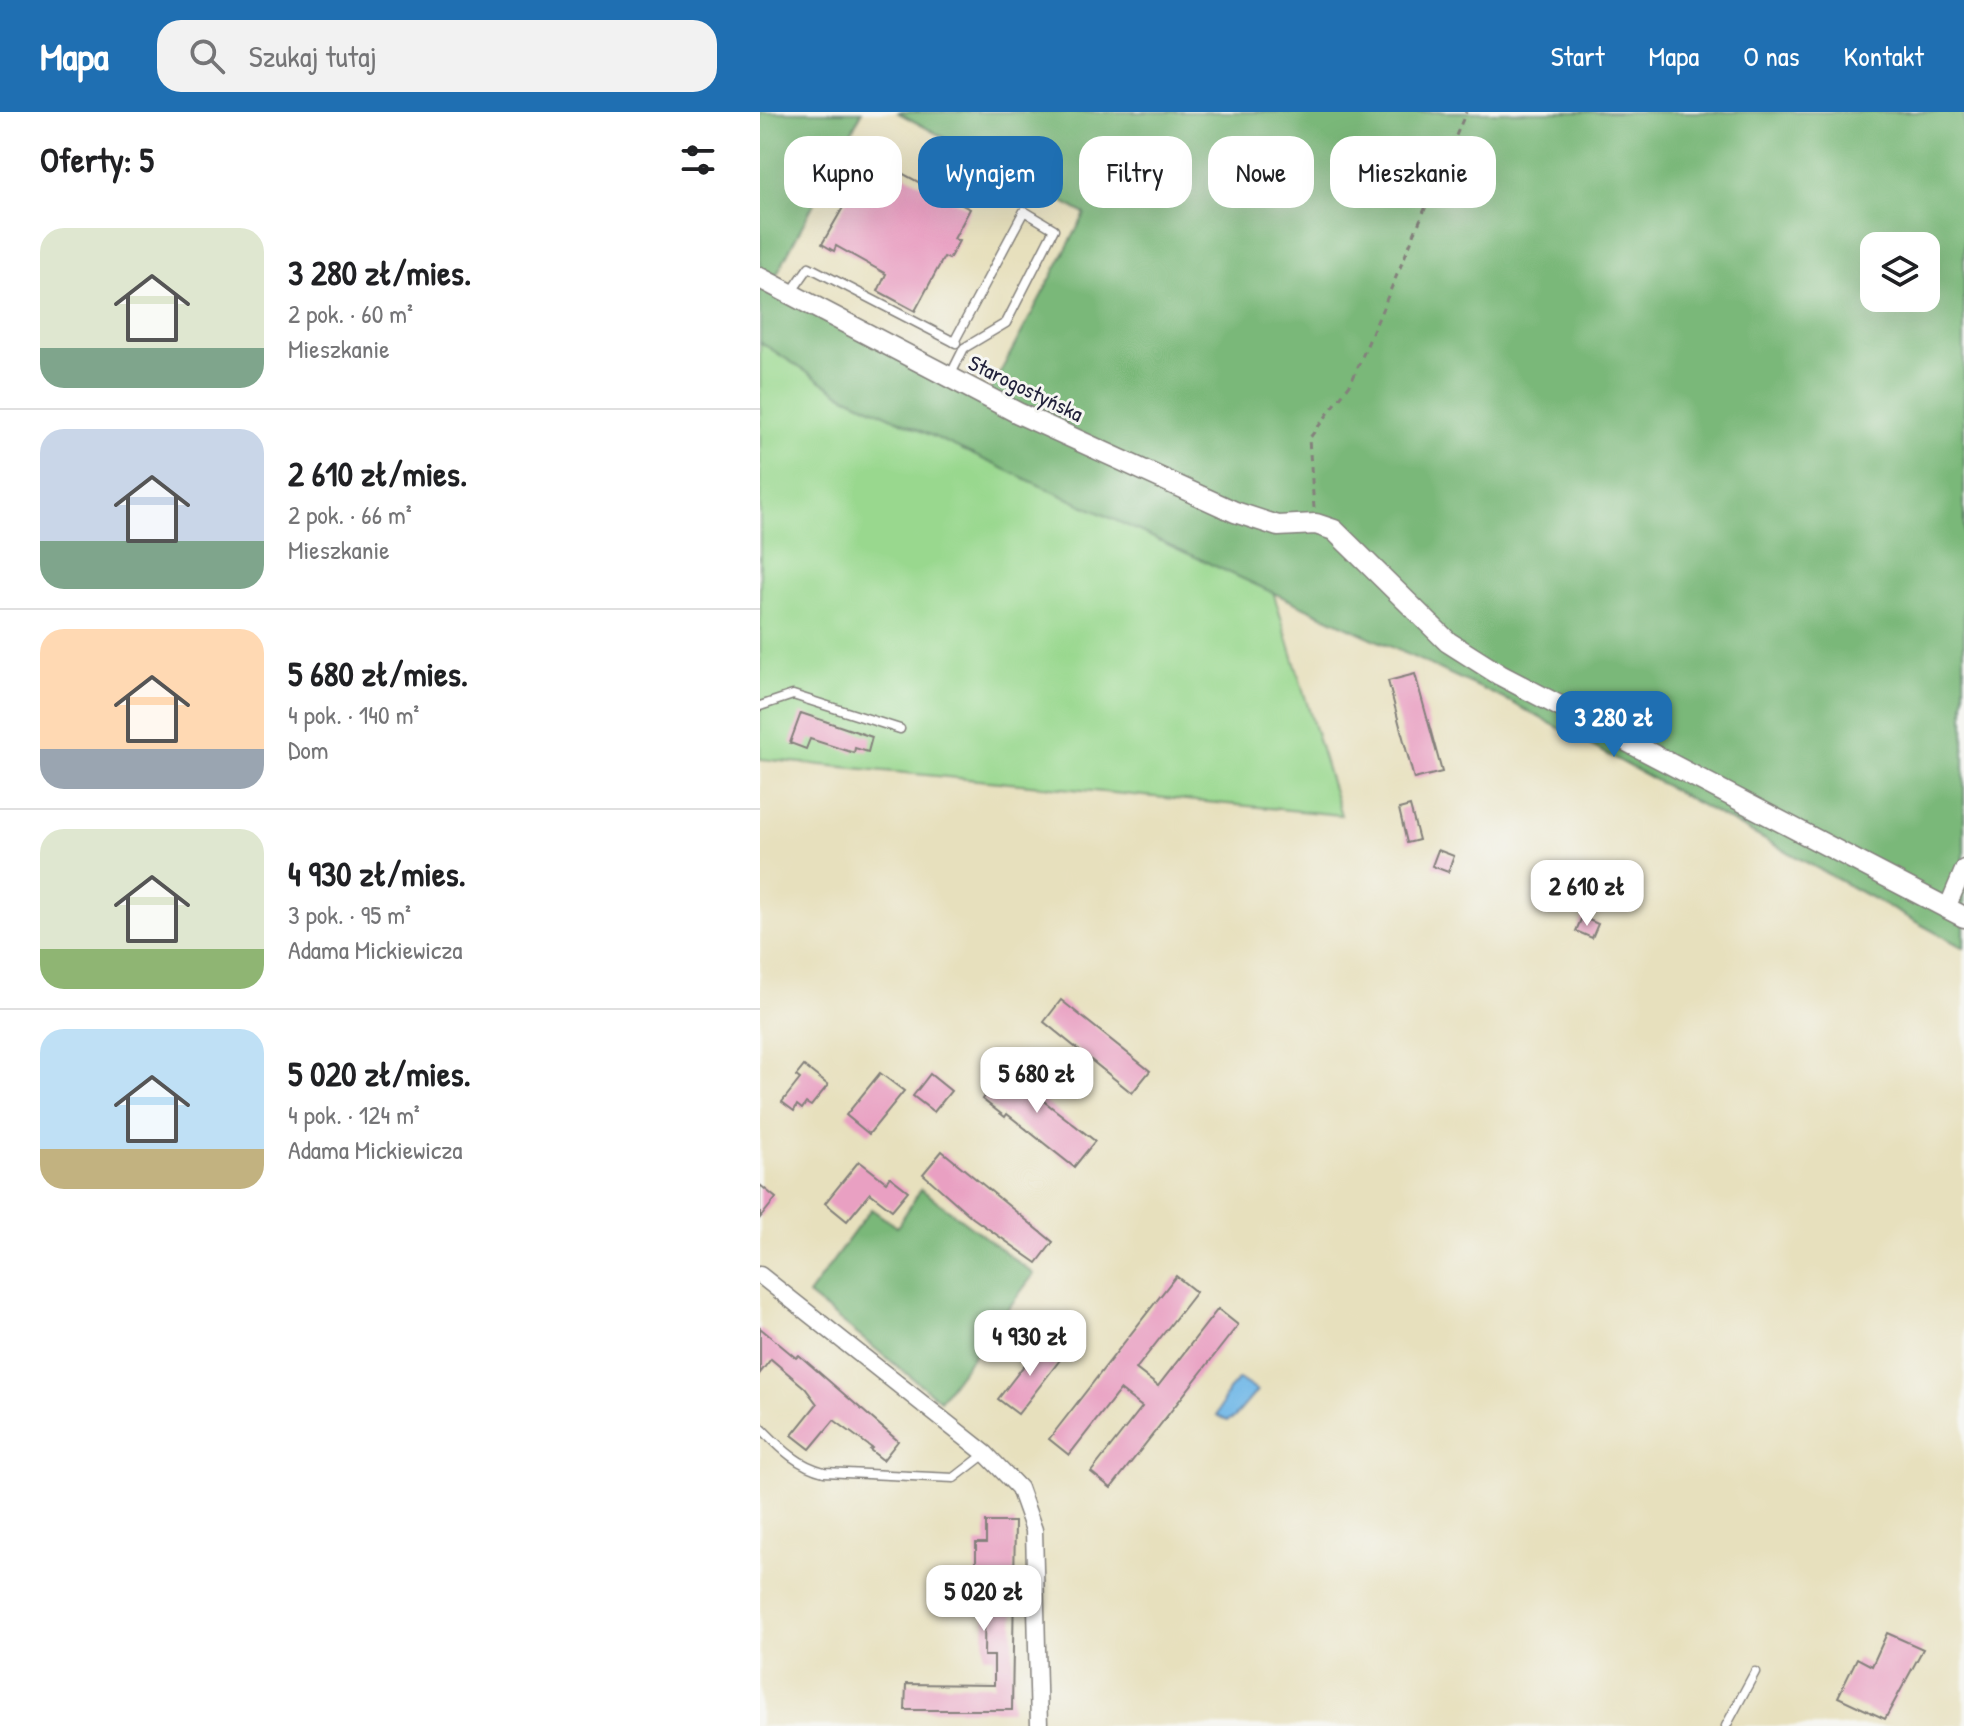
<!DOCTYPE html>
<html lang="pl">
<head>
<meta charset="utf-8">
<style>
	:root { --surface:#fff; --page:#f2f2f2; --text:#202124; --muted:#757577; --line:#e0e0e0; --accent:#1f6fb2 }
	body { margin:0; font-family:"Patrick Hand",sans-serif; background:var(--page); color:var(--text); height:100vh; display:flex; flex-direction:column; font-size:30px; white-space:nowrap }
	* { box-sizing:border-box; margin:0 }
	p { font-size:26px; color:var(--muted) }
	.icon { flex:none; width:44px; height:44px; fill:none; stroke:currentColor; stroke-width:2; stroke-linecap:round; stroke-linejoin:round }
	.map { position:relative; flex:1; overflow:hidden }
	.drawer { display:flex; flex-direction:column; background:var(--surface); width:760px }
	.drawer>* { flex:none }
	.banner { position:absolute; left:24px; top:24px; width:760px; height:72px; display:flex; gap:16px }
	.buttons { position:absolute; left:1100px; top:120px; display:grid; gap:16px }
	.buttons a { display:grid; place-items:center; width:80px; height:80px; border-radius:16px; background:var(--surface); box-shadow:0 8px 32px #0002; font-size:40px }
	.price { position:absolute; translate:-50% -68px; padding:0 18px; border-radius:16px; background:#fff; color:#222; font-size:26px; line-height:52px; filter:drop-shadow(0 2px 4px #0008) }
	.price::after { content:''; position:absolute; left:50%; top:48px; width:24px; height:18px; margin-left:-12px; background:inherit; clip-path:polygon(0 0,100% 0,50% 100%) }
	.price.selected { background:var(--accent); color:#fff }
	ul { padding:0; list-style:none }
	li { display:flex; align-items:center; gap:24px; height:200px; padding:0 40px }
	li+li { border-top:2px solid var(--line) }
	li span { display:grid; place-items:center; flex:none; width:224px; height:160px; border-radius:24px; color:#555 }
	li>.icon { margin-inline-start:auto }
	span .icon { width:96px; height:96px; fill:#fffc; stroke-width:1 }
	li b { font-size:34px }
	h2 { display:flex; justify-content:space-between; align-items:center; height:96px; padding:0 40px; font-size:34px }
	.tag { padding:0 28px; border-radius:24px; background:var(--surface); box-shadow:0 8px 32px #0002; font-size:28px; line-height:72px }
	.tag.selected { background:var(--accent); color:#fff }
	header { display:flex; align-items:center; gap:48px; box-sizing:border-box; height:112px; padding:0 40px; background:var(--accent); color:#fff }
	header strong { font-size:38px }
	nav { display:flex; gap:44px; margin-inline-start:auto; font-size:28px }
	.search { width:560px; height:72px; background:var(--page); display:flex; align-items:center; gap:20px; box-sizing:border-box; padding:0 28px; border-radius:24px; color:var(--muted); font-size:30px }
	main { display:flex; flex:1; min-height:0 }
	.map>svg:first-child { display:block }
</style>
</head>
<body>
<header>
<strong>Mapa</strong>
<div class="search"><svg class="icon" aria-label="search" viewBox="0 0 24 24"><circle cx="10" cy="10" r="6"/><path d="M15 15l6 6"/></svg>Szukaj tutaj</div>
<nav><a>Start</a><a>Mapa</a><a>O nas</a><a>Kontakt</a></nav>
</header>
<main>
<section class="drawer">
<h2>Oferty: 5<svg class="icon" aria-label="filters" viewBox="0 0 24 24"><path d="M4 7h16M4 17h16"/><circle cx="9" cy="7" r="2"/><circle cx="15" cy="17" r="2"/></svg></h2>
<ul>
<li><span style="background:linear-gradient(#dfe7d0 75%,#7fa58c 0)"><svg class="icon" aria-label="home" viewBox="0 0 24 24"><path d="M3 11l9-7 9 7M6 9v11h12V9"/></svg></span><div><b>3 280 zł/mies.</b><p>2 pok. · 60 m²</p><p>Mieszkanie</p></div></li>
<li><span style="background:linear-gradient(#c9d6e8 70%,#7fa58c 0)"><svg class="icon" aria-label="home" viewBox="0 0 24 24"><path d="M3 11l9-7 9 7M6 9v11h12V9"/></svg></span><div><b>2 610 zł/mies.</b><p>2 pok. · 66 m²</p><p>Mieszkanie</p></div></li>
<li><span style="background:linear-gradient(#ffd9b3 75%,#9aa5b1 0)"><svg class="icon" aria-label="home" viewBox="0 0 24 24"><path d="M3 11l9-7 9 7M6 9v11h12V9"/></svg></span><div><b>5 680 zł/mies.</b><p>4 pok. · 140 m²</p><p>Dom</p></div></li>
<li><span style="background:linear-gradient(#dfe7d0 75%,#8fb573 0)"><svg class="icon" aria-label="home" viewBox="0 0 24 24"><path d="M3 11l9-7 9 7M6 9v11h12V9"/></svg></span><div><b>4 930 zł/mies.</b><p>3 pok. · 95 m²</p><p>Adama Mickiewicza</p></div></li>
<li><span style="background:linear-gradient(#bfe0f5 75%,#c2b280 0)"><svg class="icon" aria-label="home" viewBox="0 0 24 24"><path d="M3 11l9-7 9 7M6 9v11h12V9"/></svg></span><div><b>5 020 zł/mies.</b><p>4 pok. · 124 m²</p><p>Adama Mickiewicza</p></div></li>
</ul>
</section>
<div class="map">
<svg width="1204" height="1614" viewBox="0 0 1204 1614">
	<rect width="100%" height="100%" fill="#f6f6f2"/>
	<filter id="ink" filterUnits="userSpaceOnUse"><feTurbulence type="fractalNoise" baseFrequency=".0125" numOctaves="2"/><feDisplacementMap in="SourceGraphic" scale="16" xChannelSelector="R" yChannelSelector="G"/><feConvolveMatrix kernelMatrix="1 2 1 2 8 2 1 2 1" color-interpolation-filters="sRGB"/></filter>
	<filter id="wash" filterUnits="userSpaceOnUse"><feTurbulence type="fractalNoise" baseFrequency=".006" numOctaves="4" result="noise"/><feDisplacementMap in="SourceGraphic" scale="32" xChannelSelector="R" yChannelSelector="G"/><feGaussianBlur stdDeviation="1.8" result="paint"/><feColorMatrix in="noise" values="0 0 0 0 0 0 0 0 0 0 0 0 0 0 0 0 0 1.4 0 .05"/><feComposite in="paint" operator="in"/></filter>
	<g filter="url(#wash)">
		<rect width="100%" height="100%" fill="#e7e0bd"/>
		<polygon fill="#99d88e" stroke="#5e7d64" stroke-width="2" points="0,194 508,463 581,703 0,647"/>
		<g fill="#7ab879" stroke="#4e6d5a" stroke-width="2" fill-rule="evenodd">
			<path d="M0,0h102l-92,175 216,112 99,-185 -188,-102h1067v836l-451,-245 -672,-309 -81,-52zM1114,134h52v52h-52z"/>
			<polygon points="161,1077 274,1162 180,1288 48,1183 111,1097 137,1115"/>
		</g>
		<polygon fill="#70b7e7" stroke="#496c91" stroke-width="2" points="479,1267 497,1279 474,1306 467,1309 457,1303 468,1278"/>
		<g id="blocks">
			<g fill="#e9a0c2">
				<polygon points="112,45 171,77 177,66 190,74 185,84 210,97 194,127 199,129 189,147 184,145 155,199 118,179 126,162 76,134 74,139 62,132"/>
				<polygon points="655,562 682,660 654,667 628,569"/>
				<polygon points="41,601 112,625 108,640 95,636 94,641 50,627 46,637 30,631"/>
				<polygon points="650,694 659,728 647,731 639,697"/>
				<polygon points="678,738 694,744 688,760 672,754"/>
				<polygon points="822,805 838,812 832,826 816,819"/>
				<polygon points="301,888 390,959 372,981 284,910"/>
				<polygon points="251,950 274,968 267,976 335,1029 314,1055 247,1002 245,1005 222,987"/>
				<polygon points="44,954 68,973 51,994 46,991 42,997 37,993 34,999 22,990 40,967 36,964"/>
				<polygon points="120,961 144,979 109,1022 86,1003"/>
				<polygon points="170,962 191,979 174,1000 153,984"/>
				<polygon points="182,1039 293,1130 277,1151 213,1106 163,1062"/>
				<polygon points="99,1049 126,1070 130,1065 148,1079 132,1098 110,1081 87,1109 65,1091"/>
				<polygon points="0,1073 16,1086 0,1106"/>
				<polygon points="416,1164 436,1180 376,1257 398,1274 458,1197 478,1213 351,1376 331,1360 382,1295 360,1278 309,1343 289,1327"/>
				<polygon points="0,1216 36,1246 39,1243 138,1329 123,1348 110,1338 112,1336 74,1308 50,1337 32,1323 57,1292 45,1276 11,1247 0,1261"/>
				<polygon points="283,1229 303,1244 258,1302 238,1287"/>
				<polygon points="226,1410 255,1410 252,1598 145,1598 146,1572 234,1573 234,1544 224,1544 225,1469 216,1469 216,1431 226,1431"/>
				<polygon points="1127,1521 1163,1537 1125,1607 1078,1585 1097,1546 1112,1554"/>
			</g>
		</g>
	</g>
	<g filter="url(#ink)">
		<use href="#blocks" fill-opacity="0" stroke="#84817c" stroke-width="2"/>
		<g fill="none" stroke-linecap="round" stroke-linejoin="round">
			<defs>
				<g id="service">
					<polyline points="30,182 49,155 196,231"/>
					<polyline points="190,264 204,236 246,211 294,117 264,99 194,230"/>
					<polyline points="0,594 33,583 140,617"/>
					<path d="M0,1315c20,20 36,38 64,45l130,6 31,-24"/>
					<polyline points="966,1614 995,1560"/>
				</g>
				<g id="minor">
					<polyline points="1187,796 1204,756"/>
					<polyline points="0,1163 226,1342 259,1376 274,1418 279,1614"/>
				</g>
				<polyline id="tertiary" points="0,166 258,301 475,400 518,414 556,412 574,418 688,530 740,563 1204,805"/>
			</defs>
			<use href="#service" stroke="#84817c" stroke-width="11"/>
			<use href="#minor" stroke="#84817c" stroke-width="19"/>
			<use href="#tertiary" stroke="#84817c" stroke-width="23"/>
			<polyline stroke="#84817c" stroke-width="3" stroke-dasharray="6 6" stroke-linecap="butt" points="554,396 549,327 591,271 706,0"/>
			<use href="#service" stroke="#fff" stroke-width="8"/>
			<use href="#minor" stroke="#fff" stroke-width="16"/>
			<use href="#tertiary" stroke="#fff" stroke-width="20"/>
		</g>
	</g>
	<g text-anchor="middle" stroke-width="6" stroke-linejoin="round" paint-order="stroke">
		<g font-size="22" fill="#22223b" stroke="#f6f6f2">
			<text transform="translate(266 276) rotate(26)" y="8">Starogostyńska</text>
		</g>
	</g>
</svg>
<div class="buttons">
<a><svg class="icon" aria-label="layers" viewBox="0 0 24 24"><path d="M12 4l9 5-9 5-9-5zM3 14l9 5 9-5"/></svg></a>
</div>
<b class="price selected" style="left:854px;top:647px">3 280 zł</b>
<b class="price" style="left:827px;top:816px">2 610 zł</b>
<b class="price" style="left:277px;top:1003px">5 680 zł</b>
<b class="price" style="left:270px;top:1266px">4 930 zł</b>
<b class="price" style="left:224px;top:1521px">5 020 zł</b>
<div class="banner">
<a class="tag">Kupno</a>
<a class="tag selected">Wynajem</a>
<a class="tag">Filtry</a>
<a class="tag">Nowe</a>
<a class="tag">Mieszkanie</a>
</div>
</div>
</main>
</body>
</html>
